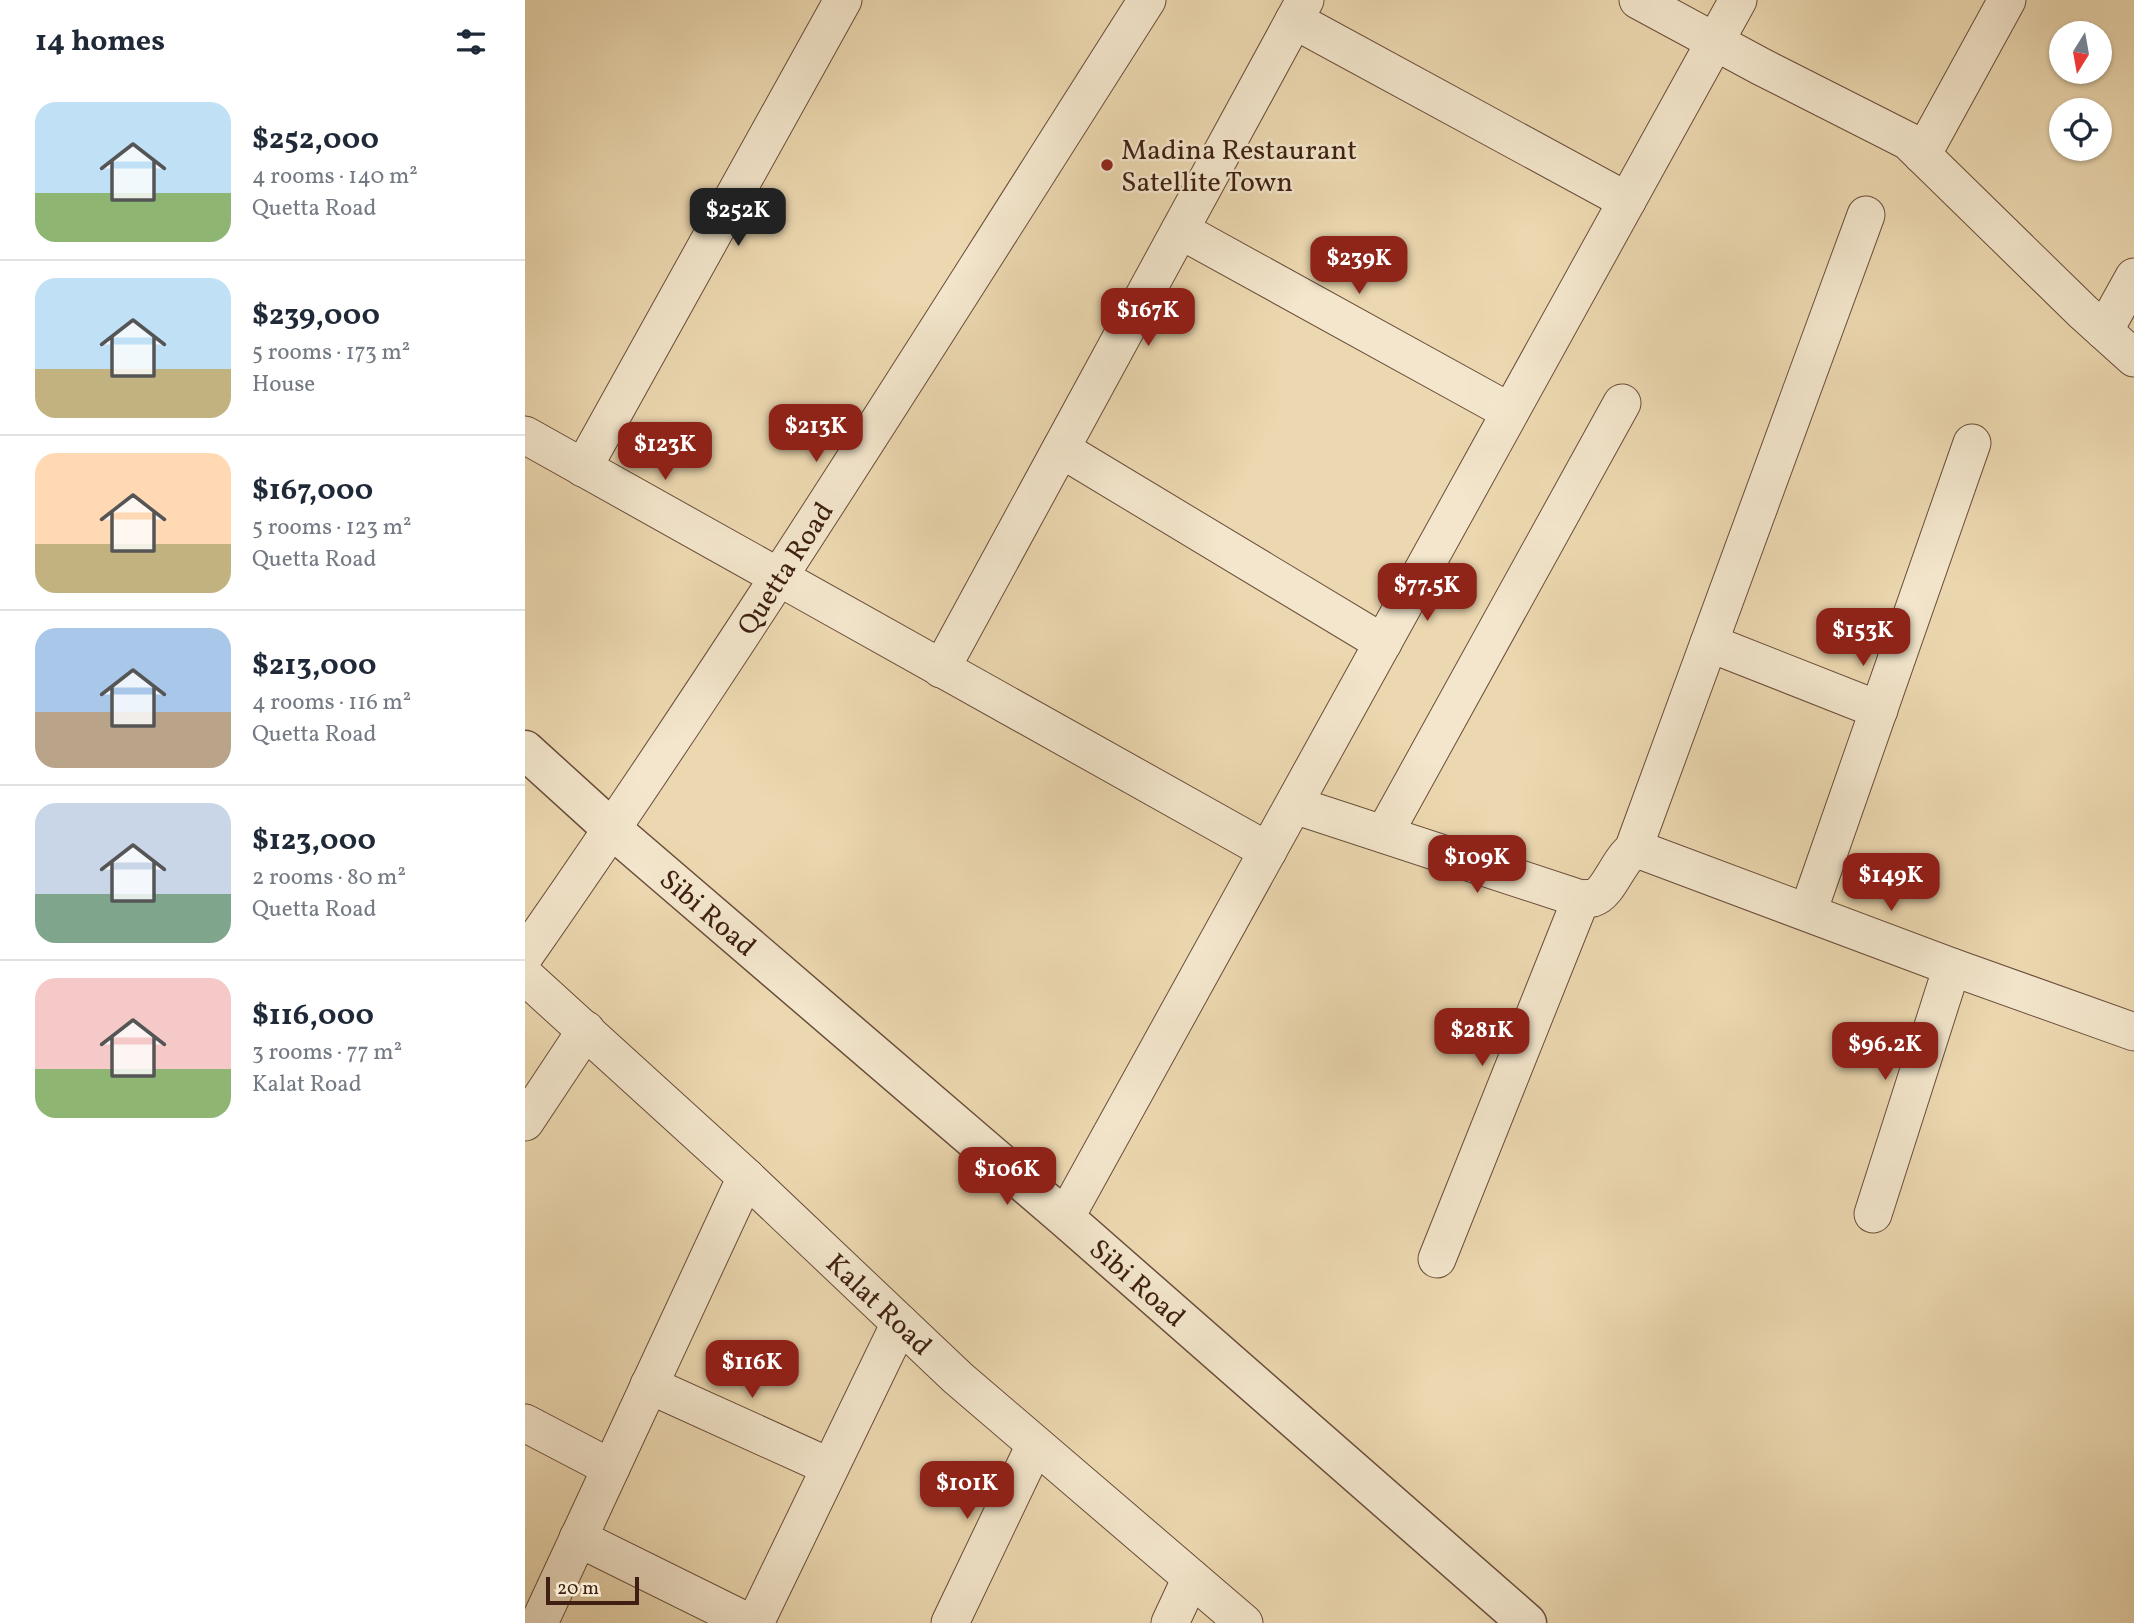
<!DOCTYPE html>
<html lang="en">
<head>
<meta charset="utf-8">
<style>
	:root { --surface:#fff; --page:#f2f2f3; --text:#1f2937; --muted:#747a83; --line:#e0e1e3; --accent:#8f2418 }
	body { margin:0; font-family:Vollkorn,serif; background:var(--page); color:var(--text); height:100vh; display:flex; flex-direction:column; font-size:26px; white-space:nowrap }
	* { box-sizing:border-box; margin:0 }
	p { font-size:23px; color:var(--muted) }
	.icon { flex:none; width:38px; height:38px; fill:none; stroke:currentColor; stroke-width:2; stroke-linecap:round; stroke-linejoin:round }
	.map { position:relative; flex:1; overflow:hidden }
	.drawer { display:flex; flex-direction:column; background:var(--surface); width:525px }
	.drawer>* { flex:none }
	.needle { width:46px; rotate:191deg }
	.tools { position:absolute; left:1524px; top:21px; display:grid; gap:14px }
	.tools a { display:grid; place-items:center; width:63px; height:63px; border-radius:50%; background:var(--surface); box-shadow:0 2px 5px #0004; font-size:35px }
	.scale { position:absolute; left:21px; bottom:18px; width:93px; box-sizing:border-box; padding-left:7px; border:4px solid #3e1f12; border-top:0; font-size:19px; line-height:24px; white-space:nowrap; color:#3e1f12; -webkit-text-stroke:5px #f3e6cc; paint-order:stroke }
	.price { position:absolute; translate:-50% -60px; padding:0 16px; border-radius:14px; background:var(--accent); color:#fff; font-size:23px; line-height:46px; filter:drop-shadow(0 2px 4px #0008) }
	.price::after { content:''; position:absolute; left:50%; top:42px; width:21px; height:16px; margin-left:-10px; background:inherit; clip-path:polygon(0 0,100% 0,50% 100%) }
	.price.selected { background:#222; color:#fff }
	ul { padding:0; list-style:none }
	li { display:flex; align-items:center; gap:21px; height:175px; padding:0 35px }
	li+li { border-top:2px solid var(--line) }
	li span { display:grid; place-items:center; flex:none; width:196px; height:140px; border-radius:21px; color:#555 }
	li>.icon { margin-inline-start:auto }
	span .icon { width:84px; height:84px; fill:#fffc; stroke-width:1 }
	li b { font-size:30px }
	h2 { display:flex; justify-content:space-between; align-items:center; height:84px; padding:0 35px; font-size:30px }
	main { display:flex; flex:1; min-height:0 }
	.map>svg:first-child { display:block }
</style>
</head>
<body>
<main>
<section class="drawer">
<h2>14 homes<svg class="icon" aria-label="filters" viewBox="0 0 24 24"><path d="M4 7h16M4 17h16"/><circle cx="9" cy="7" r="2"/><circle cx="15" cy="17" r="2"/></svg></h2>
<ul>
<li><span style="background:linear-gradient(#bfe0f5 65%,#8fb573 0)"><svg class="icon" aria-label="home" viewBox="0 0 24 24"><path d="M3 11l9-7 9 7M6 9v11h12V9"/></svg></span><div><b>$252,000</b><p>4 rooms · 140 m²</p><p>Quetta Road</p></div></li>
<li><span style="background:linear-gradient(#bfe0f5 65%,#c2b280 0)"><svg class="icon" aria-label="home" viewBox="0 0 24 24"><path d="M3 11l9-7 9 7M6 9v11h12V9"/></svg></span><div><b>$239,000</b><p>5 rooms · 173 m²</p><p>House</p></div></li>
<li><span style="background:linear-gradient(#ffd9b3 65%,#c2b280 0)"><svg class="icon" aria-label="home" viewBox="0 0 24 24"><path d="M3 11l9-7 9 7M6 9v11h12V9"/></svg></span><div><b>$167,000</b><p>5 rooms · 123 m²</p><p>Quetta Road</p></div></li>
<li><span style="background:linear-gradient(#a9c7e8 60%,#b9a48a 0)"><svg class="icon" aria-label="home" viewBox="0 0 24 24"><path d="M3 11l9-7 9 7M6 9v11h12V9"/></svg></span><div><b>$213,000</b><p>4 rooms · 116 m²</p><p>Quetta Road</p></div></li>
<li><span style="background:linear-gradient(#c9d6e8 65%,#7fa58c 0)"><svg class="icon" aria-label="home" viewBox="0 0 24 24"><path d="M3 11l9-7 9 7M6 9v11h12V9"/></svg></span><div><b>$123,000</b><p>2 rooms · 80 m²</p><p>Quetta Road</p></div></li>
<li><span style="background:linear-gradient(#f6c9c9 65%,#8fb573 0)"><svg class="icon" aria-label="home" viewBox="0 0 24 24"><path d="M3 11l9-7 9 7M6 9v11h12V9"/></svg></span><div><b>$116,000</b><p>3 rooms · 77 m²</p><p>Kalat Road</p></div></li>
</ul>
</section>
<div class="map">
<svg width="1609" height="1623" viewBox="0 0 1609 1623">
	<rect width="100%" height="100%" fill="#ecd8b0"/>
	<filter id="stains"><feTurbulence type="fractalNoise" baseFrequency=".00286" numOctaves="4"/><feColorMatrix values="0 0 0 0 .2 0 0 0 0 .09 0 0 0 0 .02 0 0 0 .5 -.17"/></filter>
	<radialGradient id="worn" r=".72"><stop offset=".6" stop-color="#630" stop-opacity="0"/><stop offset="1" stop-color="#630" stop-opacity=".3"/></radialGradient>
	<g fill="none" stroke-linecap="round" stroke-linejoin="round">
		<defs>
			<g id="minor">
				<polyline points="1113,0 1235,66 1383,141 1558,312 1609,358"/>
				<polyline points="769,20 1102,201"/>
				<polyline points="1397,155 1482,0"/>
				<polyline points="655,230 985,412"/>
				<polyline points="1579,331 1609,277"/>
				<polyline points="0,435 743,851"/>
				<polyline points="536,449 858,643"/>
				<polyline points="58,468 318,0"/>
				<polyline points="1184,643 1354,710"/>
				<polyline points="416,669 780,0"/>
				<path d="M769,805l287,94c4,-1 8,0 12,-1 16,-5 25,-37 40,-48l233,-635"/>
				<polyline points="859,834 1097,403"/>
				<polyline points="1108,850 1120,852 1427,967 1609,1032"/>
				<polyline points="1283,912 1447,443"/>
				<path id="s1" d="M0,955c217,-311 418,-635 622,-955"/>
				<path id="s2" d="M0,976l221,201 212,201 286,245"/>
				<polyline points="0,1122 61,1030"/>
				<polyline points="1348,1214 1427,967"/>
				<polyline points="540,1218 1213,0"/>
				<polyline points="912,1259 1056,899"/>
				<polyline points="124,1385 305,1467"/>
				<polyline points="0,1423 86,1468"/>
				<polyline points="53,1538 225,1623"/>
				<polyline points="14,1623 221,1177"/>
				<polyline points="230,1623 375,1323"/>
				<polyline points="425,1623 510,1445"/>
				<polyline points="645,1623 666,1578"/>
			</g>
			<g id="tertiary">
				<path id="s3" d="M0,750l88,80 452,388 462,405"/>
			</g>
		</defs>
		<use href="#minor" stroke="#6a4d3a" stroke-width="39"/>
		<use href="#tertiary" stroke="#6a4d3a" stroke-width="41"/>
		<use href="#minor" stroke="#f3e6cc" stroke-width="37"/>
		<use href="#tertiary" stroke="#f3e6cc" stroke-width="38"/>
	</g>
	<circle fill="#8f2418" stroke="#f3e6cc" stroke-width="2.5" cx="582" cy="165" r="7"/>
	<g text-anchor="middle" stroke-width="5" stroke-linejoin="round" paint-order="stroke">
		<g font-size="28" fill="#3e1f12" stroke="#f3e6cc" text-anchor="start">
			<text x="596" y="159">Madina Restaurant<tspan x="596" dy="32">Satellite Town</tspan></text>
		</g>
		<g font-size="28" fill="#3e1f12" stroke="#f3e6cc">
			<text dy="10" stroke="none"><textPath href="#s1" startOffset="466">Quetta Road</textPath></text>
			<text dy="10" stroke="none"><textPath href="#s3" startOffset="245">Sibi Road</textPath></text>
			<text dy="10" stroke="none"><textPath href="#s3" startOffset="812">Sibi Road</textPath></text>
			<text dy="10" stroke="none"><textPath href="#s2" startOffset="483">Kalat Road</textPath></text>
		</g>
	</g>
	<rect width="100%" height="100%" filter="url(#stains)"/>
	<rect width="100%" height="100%" fill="url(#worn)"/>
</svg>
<div class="tools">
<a><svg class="needle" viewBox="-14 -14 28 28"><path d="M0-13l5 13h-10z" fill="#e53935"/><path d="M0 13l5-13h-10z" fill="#747a83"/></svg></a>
<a><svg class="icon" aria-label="locate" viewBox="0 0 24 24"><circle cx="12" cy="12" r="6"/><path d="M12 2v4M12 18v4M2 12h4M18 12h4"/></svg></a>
</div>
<div class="scale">20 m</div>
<b class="price selected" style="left:213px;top:248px">$252K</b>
<b class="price" style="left:834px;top:296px">$239K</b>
<b class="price" style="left:623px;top:348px">$167K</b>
<b class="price" style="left:291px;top:464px">$213K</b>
<b class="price" style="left:140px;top:482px">$123K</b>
<b class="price" style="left:902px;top:623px">$77.5K</b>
<b class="price" style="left:1338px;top:668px">$153K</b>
<b class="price" style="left:952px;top:895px">$109K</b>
<b class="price" style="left:1366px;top:913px">$149K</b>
<b class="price" style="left:957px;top:1068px">$281K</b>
<b class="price" style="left:1360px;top:1082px">$96.2K</b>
<b class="price" style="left:482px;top:1207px">$106K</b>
<b class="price" style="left:227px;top:1400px">$116K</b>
<b class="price" style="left:442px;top:1521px">$101K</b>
</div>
</main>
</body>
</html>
